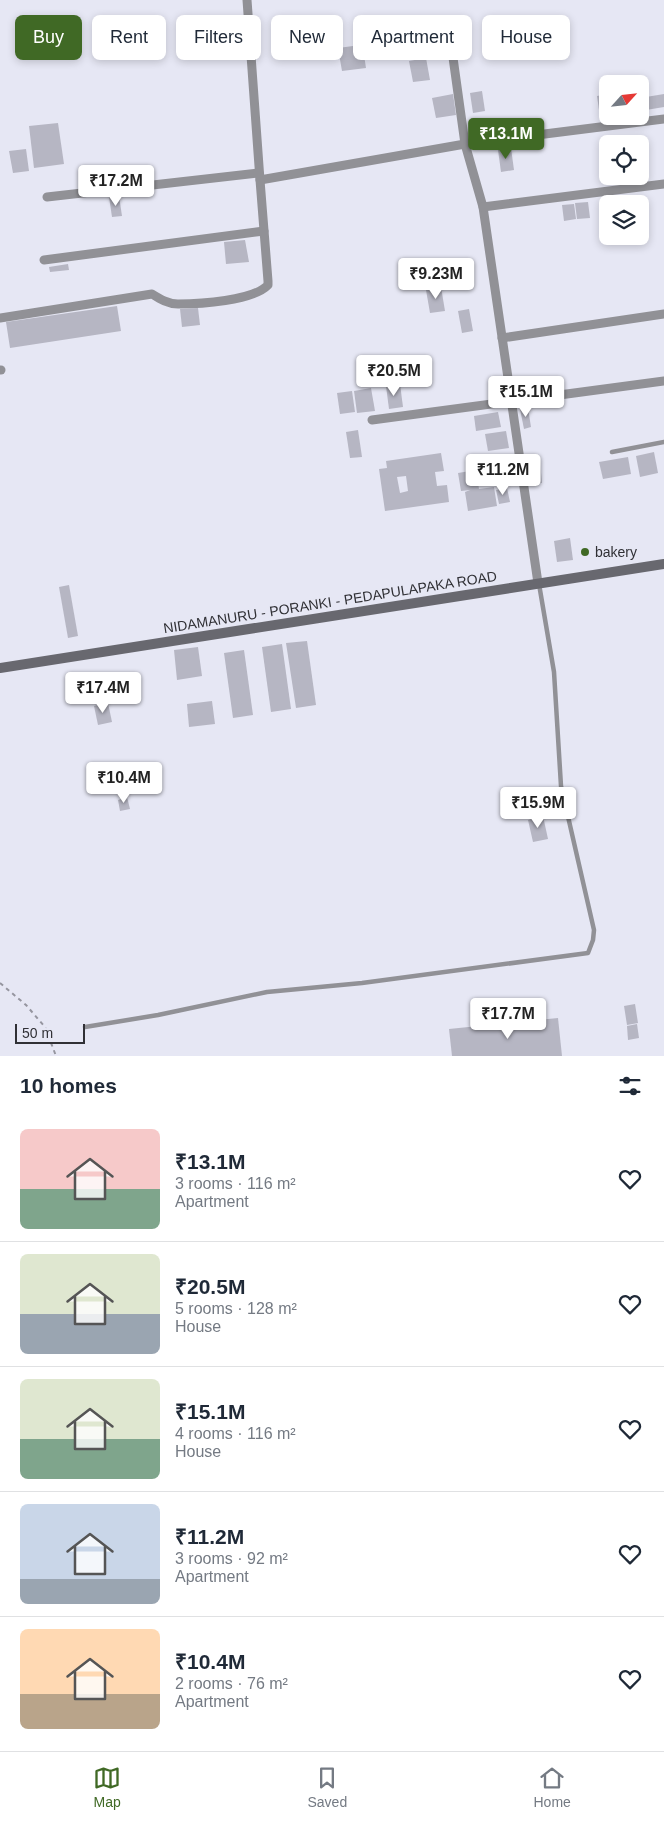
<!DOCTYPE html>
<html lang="en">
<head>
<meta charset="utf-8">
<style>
	:root { --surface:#fff; --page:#f6f6f7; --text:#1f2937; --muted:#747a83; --line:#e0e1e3; --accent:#406925 }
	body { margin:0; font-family:Helvetica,sans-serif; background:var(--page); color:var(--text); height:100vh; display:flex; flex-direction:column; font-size:19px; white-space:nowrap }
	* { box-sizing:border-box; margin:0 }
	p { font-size:16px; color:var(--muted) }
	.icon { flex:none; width:28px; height:28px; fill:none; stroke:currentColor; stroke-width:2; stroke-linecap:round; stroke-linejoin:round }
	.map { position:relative; height:1056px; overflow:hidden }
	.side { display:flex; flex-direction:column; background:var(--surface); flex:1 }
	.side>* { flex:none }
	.guide { position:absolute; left:15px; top:15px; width:635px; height:45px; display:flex; gap:10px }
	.needle { width:32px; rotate:63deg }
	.buttons { position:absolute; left:599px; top:75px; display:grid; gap:10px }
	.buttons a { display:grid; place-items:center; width:50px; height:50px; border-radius:8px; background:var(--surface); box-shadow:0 2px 8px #0003; font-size:25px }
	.scale { position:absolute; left:15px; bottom:12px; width:70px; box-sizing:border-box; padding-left:5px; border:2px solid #303035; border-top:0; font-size:14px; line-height:18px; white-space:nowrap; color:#303035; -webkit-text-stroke:4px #e6e7f4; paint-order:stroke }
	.price { position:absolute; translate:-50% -42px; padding:0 11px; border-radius:5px; background:#fff; color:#222; font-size:16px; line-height:32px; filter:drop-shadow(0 1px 2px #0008) }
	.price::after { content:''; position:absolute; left:50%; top:30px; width:15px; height:11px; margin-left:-8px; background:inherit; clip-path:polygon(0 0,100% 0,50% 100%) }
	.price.active { background:var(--accent); color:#fff }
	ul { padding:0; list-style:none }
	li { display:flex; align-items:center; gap:15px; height:125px; padding:0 20px }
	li+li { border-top:1px solid var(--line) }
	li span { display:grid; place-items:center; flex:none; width:140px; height:100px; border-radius:8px; color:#555 }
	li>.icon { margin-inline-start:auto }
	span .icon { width:60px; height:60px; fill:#fffc; stroke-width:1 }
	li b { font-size:21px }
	h2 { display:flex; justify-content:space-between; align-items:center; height:60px; padding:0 20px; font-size:21px }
	.pill { padding:0 18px; border-radius:8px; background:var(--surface); box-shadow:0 2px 8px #0003; font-size:18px; line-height:45px }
	.pill.active { background:var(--accent); color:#fff }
	.tab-bar { display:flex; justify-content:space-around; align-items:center; height:70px; border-top:1px solid var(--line); background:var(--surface); font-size:14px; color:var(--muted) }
	.tab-bar a { display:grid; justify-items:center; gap:2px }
	.tab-bar .active { color:var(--accent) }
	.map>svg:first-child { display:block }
</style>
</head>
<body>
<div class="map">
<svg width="664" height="1056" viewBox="0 0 664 1056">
	<rect width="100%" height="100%" fill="#e6e7f4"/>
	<g fill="#b6b6c3" fill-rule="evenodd">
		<polygon points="391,41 392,50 364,55 366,68 342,71 338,48"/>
		<polygon points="426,58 430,80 413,82 409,61"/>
		<polygon points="482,91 485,111 473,113 470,93"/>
		<polygon points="453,94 456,115 436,118 432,98"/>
		<polygon points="608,94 608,115 600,117 597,96"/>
		<polygon points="664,94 664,107 640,111 640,98"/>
		<polygon points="58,123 64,164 34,168 29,126"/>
		<polygon points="511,148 514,170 501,172 498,150"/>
		<polygon points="26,149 29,171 13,173 9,151"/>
		<polygon points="608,157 608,176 617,176 618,179 603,181 599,158"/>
		<polygon points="119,196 122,216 112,217 109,197"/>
		<polygon points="588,202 590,218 577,219 575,203"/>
		<polygon points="574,204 576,219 564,221 562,205"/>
		<polygon points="245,240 249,262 226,264 224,242"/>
		<polygon points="68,264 69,270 50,272 49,267"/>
		<polygon points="441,287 445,311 430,313 426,290"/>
		<polygon points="117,306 121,331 10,348 6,322"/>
		<polygon points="198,308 200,325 182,327 180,309"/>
		<polygon points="469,309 473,331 462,333 458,311"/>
		<polygon points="400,384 403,407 389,409 386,386"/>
		<polygon points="371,388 375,411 357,413 354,391"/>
		<polygon points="352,391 355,412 340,414 337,393"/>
		<polygon points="528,408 531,427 524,429 520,409"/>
		<polygon points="498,412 501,427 476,431 474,416"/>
		<polygon points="358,430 362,457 350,458 346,432"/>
		<polygon points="506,431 509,448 488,451 485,434"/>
		<polygon points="654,452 658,473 640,477 636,456"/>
		<path d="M441,453l3,18 -9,1 2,14 10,-1 2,17 -64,9 -6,-42 8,-1 -1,-7zM406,476l2,15 -8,2 -3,-16z"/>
		<polygon points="628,457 631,474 603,479 599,462"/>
		<polygon points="540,462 542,483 530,484 528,464"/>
		<polygon points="476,470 479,489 494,487 497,506 468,511 465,492 470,490 461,491 458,473"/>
		<polygon points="507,488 510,502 499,504 496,490"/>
		<polygon points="570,538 573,560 557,562 554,541"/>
		<polygon points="69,585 78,636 68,638 59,587"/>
		<polygon points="307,641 316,705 296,708 286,643"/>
		<polygon points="282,644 291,709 271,712 262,647"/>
		<polygon points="198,647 202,676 177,680 174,650"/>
		<polygon points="244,650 253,715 233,718 224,653"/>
		<polygon points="212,701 215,724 189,727 187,704"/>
		<polygon points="108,703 112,722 98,725 94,706"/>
		<polygon points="127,797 130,809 120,811 118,800"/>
		<polygon points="543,816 548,839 533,842 528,820"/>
		<polygon points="635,1004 638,1023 627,1025 624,1006"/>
		<polygon points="558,1018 562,1056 452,1056 449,1029"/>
		<polygon points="637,1024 639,1038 628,1040 627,1026"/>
	</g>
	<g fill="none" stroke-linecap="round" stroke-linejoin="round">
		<polyline stroke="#95959f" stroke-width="2" stroke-dasharray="4 4" stroke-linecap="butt" points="0,983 26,1005 45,1027 56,1056"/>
		<g stroke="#919196" stroke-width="4.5">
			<polyline points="612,452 664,442"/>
			<polyline points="85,1027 158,1015 267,992 362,983 588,953 593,940 594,930 561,786 554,672 539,584"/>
		</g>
		<g stroke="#919196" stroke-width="9">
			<polyline points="247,0 260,180 465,144 664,119"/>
			<polyline points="450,36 465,144 483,207 538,583"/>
			<polyline points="47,197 259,173"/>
			<polyline points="483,207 664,184"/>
			<polyline points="44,260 264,231"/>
			<path d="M0,318l152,-24c8,5 16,10 26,10 21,0 75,-3 90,-19v-4l-8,-101"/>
			<polyline points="502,338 664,314"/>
			<polyline points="0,370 1,370"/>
			<polyline points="372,420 664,381"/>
		</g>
		<polyline stroke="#68686f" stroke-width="10" points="0,668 664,564"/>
	</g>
	<circle fill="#406925" stroke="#e6e7f4" stroke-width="2" cx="585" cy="552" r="5"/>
	<g text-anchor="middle" stroke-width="4" stroke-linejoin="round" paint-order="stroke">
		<g font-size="14" fill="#303035" stroke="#e6e7f4" text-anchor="start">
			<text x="595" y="557">bakery</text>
		</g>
		<g font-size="14" fill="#303035" stroke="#e6e7f4">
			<text transform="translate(330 602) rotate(-9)" y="5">NIDAMANURU - PORANKI - PEDAPULAPAKA ROAD</text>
		</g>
	</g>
</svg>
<div class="buttons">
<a><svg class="needle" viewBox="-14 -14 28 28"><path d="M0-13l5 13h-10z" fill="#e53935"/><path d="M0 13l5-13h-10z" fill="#747a83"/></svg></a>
<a><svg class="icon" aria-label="locate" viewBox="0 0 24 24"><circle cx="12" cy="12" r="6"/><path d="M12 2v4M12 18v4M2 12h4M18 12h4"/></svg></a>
<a><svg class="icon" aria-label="layers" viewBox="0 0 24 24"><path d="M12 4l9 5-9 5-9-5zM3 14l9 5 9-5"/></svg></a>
</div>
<div class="scale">50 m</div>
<b class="price active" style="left:506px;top:160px">₹13.1M</b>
<b class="price" style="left:116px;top:207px">₹17.2M</b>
<b class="price" style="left:436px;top:300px">₹9.23M</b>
<b class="price" style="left:394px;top:397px">₹20.5M</b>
<b class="price" style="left:526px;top:418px">₹15.1M</b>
<b class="price" style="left:503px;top:496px">₹11.2M</b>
<b class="price" style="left:103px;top:714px">₹17.4M</b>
<b class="price" style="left:124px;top:804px">₹10.4M</b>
<b class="price" style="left:538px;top:829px">₹15.9M</b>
<b class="price" style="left:508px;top:1040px">₹17.7M</b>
<div class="guide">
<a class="pill active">Buy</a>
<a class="pill">Rent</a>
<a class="pill">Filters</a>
<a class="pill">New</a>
<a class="pill">Apartment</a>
<a class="pill">House</a>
</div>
</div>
<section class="side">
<h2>10 homes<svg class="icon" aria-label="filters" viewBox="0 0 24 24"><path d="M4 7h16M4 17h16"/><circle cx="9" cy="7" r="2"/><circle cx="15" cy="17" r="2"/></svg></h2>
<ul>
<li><span style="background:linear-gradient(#f6c9c9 60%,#7fa58c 0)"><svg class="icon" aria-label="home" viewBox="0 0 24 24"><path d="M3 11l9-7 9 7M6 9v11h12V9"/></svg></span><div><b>₹13.1M</b><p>3 rooms · 116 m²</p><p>Apartment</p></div><svg class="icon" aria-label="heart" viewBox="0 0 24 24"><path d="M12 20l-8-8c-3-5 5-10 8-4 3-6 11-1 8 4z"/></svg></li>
<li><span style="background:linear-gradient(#dfe7d0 60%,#9aa5b1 0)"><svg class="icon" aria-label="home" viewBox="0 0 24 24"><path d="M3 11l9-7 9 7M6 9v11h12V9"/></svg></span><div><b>₹20.5M</b><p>5 rooms · 128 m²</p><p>House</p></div><svg class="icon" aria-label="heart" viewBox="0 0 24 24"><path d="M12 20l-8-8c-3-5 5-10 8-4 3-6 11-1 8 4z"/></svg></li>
<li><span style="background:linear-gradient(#dfe7d0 60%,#7fa58c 0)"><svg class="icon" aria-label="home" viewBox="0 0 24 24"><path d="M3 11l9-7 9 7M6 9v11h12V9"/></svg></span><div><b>₹15.1M</b><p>4 rooms · 116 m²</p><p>House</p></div><svg class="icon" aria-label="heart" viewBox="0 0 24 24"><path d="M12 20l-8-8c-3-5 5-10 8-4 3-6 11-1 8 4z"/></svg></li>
<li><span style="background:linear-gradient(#c9d6e8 75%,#9aa5b1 0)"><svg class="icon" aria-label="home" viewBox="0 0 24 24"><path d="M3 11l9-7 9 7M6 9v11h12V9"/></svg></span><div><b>₹11.2M</b><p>3 rooms · 92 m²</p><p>Apartment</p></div><svg class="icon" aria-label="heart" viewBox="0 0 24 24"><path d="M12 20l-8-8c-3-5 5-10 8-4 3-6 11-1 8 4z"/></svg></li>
<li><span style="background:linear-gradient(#ffd9b3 65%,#b9a48a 0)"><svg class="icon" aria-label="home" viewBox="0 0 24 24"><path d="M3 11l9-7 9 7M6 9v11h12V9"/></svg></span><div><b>₹10.4M</b><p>2 rooms · 76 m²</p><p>Apartment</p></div><svg class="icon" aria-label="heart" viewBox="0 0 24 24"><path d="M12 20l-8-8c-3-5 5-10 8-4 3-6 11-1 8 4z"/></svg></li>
</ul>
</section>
<nav class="tab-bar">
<a class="active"><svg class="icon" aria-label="map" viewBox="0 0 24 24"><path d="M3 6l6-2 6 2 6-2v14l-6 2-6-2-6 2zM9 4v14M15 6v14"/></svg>Map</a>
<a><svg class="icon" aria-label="saved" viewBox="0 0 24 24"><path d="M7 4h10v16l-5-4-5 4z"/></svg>Saved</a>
<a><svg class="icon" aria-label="home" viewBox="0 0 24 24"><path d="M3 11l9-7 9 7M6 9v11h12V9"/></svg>Home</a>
</nav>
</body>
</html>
